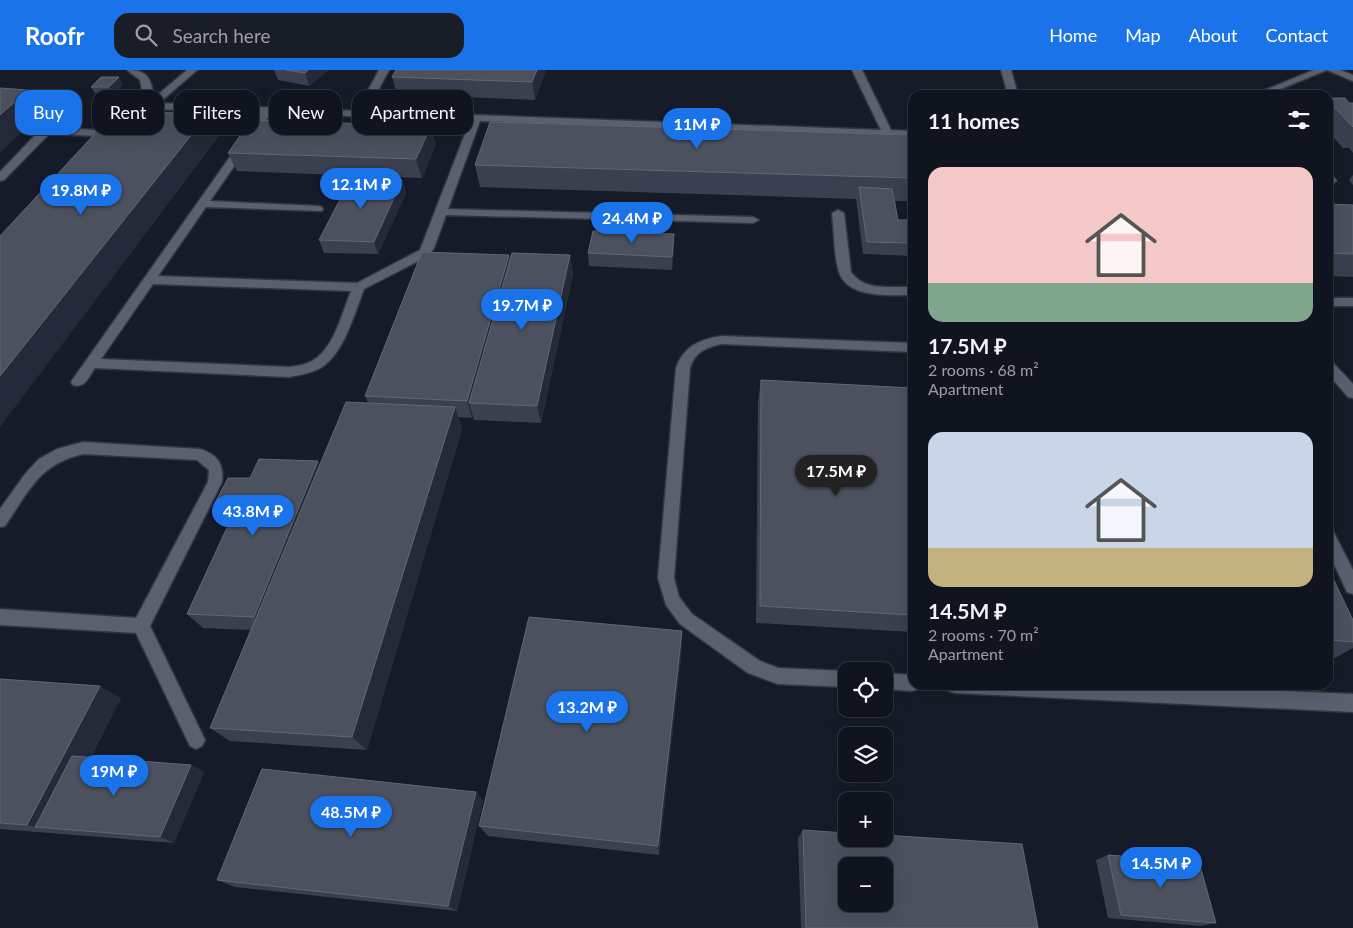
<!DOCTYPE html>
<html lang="en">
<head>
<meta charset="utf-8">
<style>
	:root { --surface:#10141f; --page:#191d28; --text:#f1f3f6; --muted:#9c9ea4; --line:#30333d; --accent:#1a73e8 }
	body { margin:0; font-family:Lato,sans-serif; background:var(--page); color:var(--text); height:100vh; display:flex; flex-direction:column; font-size:19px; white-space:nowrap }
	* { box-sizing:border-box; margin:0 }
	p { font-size:16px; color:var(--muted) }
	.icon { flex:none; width:28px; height:28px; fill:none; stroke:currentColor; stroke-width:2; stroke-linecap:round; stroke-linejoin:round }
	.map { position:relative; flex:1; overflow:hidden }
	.sheet { position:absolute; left:908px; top:20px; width:425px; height:600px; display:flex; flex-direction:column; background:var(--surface); border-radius:15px; box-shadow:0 5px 20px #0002,0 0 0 1px var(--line) }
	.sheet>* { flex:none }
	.guide { position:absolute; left:15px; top:20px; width:475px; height:45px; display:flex; gap:10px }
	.tools { position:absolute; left:838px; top:592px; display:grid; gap:10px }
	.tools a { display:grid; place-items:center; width:55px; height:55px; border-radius:10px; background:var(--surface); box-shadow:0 5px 20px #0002,0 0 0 1px var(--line); font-size:25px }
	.price { position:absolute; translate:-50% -42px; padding:0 11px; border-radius:18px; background:var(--accent); color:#fff; font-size:16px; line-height:32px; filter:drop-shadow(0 1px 2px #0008) }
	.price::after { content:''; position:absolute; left:50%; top:30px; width:15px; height:11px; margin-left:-8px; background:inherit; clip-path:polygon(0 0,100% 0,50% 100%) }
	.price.on { background:#222; color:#fff }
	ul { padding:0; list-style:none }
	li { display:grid; align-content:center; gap:10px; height:265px; padding:0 20px }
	li span { display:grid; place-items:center; height:155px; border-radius:15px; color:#555 }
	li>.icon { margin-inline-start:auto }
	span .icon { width:90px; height:90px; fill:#fffc; stroke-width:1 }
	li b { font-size:21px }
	h2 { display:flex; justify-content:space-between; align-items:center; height:60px; padding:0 20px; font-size:21px }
	.pill { padding:0 18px; border-radius:15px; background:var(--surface); box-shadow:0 5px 20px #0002,0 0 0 1px var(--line); font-size:18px; line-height:45px }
	.pill.on { background:var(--accent); color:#fff }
	header { display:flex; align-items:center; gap:30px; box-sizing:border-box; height:70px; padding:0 25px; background:var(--accent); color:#fff }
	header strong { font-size:24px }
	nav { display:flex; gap:28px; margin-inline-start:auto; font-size:18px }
	.search { width:350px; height:45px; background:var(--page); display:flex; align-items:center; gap:12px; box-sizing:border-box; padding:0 18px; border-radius:15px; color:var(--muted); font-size:19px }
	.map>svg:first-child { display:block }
</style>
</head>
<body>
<header>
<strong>Roofr</strong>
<div class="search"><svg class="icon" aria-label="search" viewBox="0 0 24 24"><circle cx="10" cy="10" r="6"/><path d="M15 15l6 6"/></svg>Search here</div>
<nav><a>Home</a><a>Map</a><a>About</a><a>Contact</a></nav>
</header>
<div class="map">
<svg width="1353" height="858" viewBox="0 0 1353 858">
	<rect width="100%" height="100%" fill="#161b29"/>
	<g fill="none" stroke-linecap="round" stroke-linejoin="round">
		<defs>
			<g id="minor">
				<path d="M127,0c21,0 24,8 27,28l33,-28h10l-38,33 198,8 22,-41h10l-22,41 514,19 -29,-60h10l29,60 21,1v6l-432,-16 -32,88 305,8 6,3 -6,3 -307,-8 -12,33 -6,8 -64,33c-9,23 -20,64 -42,78 -9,6 -22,8 -33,10l-194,-9c-6,8 -10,21 -22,17l-2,-3 2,-3 188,-266 -109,-4 -27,14h-6v-4l26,-14 -5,-25zM271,43l199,8 -50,129 -63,33 -199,-7 48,-69 116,4 1,-2 -1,-2 -4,-1 -108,-5zM153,214l198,7c-9,22 -17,58 -39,70 -7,4 -15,5 -23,6l-188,-8z"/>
				<polygon points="1001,0 1011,0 1018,25 1008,25"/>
				<polygon points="1314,0 1327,0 1266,25 1253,25"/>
				<polygon points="1327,0 1340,0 1353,5 1353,11"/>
				<polygon points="0,27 65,30 74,35 54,58 98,60 103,63 98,66 49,64 4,110 0,111 0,102 63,36 0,33"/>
				<path d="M838,140l6,3 7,59c14,20 40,14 61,15v8c-22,0 -64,4 -73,-23 -5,-15 -5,-43 -7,-59z"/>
				<rect x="1328" y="228" width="25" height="8"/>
				<path d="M721,266l191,7v9l-191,-8c-16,4 -26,8 -31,24l-16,210 5,19 13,17 68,47 18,7 68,3h2l-2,16 -68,-3 -30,-11 -68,-49 -14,-19 -8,-27 18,-210c8,-22 23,-28 45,-32z"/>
				<polygon points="1328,291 1333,293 1353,314 1353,328 1348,327 1328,304"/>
				<path d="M83,372l117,7c18,6 24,15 22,33l-72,144 55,114 -3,6 -6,3 -6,-3 -54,-113 -136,-8v-16l136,9 72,-136 1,-12 -12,-10 -114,-6c-44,10 -54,37 -78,72l-5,1v-18l25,-35 14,-15 18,-10z"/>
				<polygon points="1328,459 1333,461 1353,500 1353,524 1347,522 1328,481"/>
				<polygon points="884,603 912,605 912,615 920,615 918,619 912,621 884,619"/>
				<polygon points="946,615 1144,615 1353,624 1353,642 955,623 949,621"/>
			</g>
		</defs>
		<use href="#minor" stroke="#333641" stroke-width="3"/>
		<use href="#minor" fill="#596070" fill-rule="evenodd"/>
	</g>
	<g fill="#3a404f">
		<polygon points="274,0 328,0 309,16 278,10"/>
		<polygon points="396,0 546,0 535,30 397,24 392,7"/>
		<polygon points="123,14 113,24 95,23 91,17"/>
		<polygon points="1328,28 1349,33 1353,33 1353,83 1349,78 1343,78 1328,61"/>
		<polygon points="912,65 912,131 895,131 898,150 912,150 912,186 863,184 856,129 480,117 475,95"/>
		<polygon points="436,74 422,108 237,101 228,83"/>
		<polygon points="1328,100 1337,111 1328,123"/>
		<polygon points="1353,105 1353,115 1349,110"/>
		<polygon points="402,110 406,123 378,184 324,183 319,170"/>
		<polygon points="1328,134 1353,135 1353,207 1328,206"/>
		<polygon points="674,164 674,177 672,200 589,196 588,183"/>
		<polygon points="570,185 573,204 541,353 474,350 473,346 472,348 458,347 462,359 367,680 230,671 210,658 251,560 203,558 187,544 231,449 229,449 215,433 250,408 320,395 368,333 365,326 510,189"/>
		<polygon points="761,310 912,318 912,562 756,553 758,332"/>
		<polygon points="1328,498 1353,550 1353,578 1335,588 1328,588"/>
		<polygon points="682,561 682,578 659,785 488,766 479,756"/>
		<polygon points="0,609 121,628 91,687 191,695 204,702 174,773 0,759"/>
		<polygon points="476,722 483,731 457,841 235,817 217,810"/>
		<polygon points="803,760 1038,858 801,858 798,768"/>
		<polygon points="1108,785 1216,853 1200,856 1108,848 1096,790"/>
	</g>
	<g fill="#242a39">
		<polygon points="308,0 328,0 309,16 305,3"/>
		<polygon points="537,0 546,0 535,30 532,12"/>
		<polygon points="119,7 123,14 113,24 109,17"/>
		<polygon points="28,20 43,42 0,83 0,45"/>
		<polygon points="208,44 219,66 0,357 0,306"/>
		<polygon points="431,56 436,74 422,108 416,89"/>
		<polygon points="402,110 406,123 378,184 374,172"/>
		<polygon points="674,164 674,177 672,200 672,187"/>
		<polygon points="509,185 513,203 469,333 473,346 472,348 467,331"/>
		<polygon points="570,185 573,204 541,353 537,336"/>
		<polygon points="455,337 462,359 367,680 352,667"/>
		<polygon points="318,391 329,408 268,561 254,547"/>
		<polygon points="682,561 682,578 659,785 658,776"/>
		<polygon points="100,616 121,628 54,759 35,757 27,755"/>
		<polygon points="191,695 204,702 174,773 160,767"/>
		<polygon points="476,722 483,731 457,841 448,836"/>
	</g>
	<g fill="#4b515f" stroke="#626775" fill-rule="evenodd">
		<polygon points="286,0 308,0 305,3"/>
		<polygon points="396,0 537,0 532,12 392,7"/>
		<polygon points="101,7 119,7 109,17 91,17"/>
		<polygon points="0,18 28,20 0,45"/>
		<polygon points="1328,28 1345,28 1349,33 1353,33 1353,57 1328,30"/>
		<polygon points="116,41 208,44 0,306 0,166"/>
		<polygon points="251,50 431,56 416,89 228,83"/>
		<polygon points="490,52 912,65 912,108 475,95"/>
		<polygon points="1328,100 1337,111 1328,111"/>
		<polygon points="351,108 402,110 374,172 319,170"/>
		<polygon points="859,117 892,119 898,150 912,150 912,173 867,172"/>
		<polygon points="1328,134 1353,135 1353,184 1328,183"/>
		<polygon points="593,161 674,164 672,187 588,183"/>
		<polygon points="422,182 509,185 467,331 365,326"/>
		<polygon points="512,183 570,185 537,336 469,333"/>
		<polygon points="761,310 912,318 912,545 760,536"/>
		<polygon points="346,332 455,337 352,667 210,658"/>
		<polygon points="259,389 318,391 254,547 187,544 238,434 215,433 228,408 250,408"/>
		<polygon points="1328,498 1353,550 1353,572 1328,570"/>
		<polygon points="529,547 682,561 658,776 479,756"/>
		<polygon points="0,609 100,616 27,755 0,753"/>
		<polygon points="72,686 191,695 160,767 35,757"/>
		<polygon points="262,699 476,722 448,836 217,810"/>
		<path d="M803,760l43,3v6h38v-4l138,9 16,84h-232zM846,796h38v38h-38z"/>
		<polygon points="1108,785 1199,792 1216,853 1121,845"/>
	</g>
</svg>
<div class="tools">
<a><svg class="icon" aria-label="locate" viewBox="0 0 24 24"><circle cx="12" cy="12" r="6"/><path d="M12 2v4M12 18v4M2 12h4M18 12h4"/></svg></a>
<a><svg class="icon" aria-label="layers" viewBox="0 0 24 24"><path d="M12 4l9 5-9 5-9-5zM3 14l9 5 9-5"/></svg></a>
<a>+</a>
<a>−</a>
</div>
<b class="price" style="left:697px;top:80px">11M ₽</b>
<b class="price" style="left:361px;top:140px">12.1M ₽</b>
<b class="price" style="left:81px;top:146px">19.8M ₽</b>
<b class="price" style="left:632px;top:174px">24.4M ₽</b>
<b class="price" style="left:522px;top:261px">19.7M ₽</b>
<b class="price on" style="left:836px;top:427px">17.5M ₽</b>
<b class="price" style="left:253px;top:467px">43.8M ₽</b>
<b class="price" style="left:587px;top:663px">13.2M ₽</b>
<b class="price" style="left:114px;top:727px">19M ₽</b>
<b class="price" style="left:351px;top:768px">48.5M ₽</b>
<b class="price" style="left:1161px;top:819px">14.5M ₽</b>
<div class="guide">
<a class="pill on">Buy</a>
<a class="pill">Rent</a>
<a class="pill">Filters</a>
<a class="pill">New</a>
<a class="pill">Apartment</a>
</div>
<section class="sheet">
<h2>11 homes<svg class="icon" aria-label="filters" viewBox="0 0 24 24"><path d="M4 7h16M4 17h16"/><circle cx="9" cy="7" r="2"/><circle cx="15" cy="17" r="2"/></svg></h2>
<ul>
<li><span style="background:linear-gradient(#f6c9c9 75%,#7fa58c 0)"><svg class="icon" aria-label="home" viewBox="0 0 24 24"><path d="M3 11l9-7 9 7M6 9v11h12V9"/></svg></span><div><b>17.5M ₽</b><p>2 rooms · 68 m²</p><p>Apartment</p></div></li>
<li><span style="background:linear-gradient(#c9d6e8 75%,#c2b280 0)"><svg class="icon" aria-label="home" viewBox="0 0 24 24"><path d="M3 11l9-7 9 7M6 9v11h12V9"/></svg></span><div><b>14.5M ₽</b><p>2 rooms · 70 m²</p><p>Apartment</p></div></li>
</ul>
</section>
</div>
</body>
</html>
